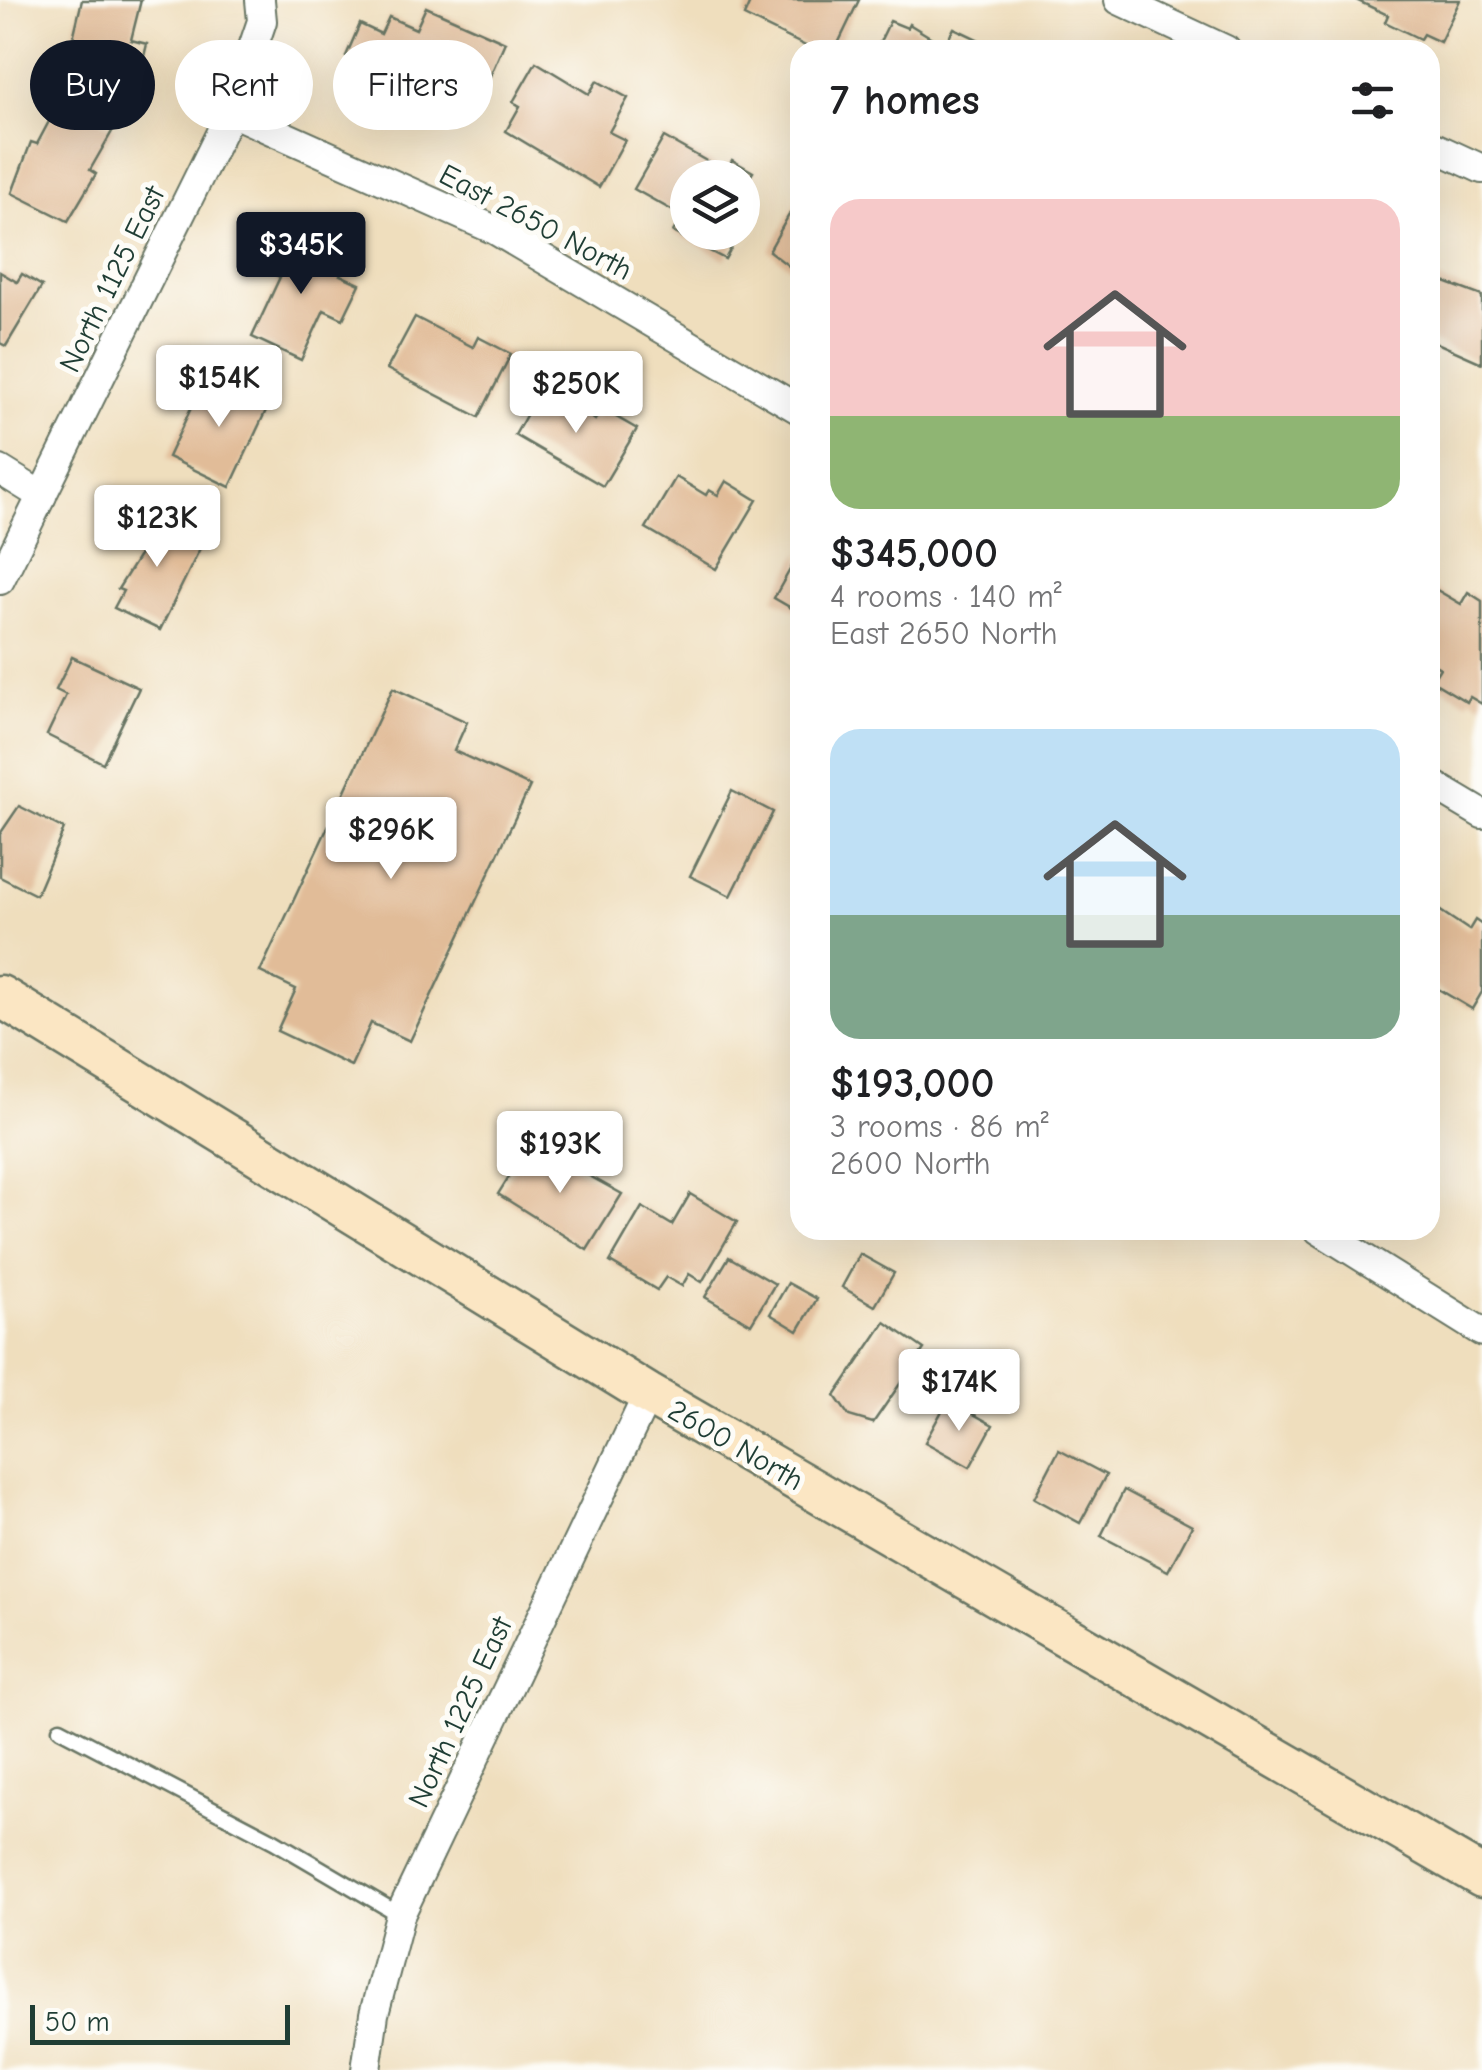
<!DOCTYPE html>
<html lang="en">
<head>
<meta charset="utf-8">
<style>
	:root { --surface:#fff; --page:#f6f6f6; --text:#202124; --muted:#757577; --accent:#111827 }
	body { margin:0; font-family:"Comic Neue",sans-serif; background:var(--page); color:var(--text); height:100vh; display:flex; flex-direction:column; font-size:38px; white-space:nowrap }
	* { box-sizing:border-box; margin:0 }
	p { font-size:32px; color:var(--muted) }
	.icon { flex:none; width:55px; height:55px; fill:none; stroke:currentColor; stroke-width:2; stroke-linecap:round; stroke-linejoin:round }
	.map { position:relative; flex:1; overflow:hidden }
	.sheet { position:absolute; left:790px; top:40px; width:650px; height:1200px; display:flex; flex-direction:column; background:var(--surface); border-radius:30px; box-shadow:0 10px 40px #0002 }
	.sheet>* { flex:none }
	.banner { position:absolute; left:30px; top:40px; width:610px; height:90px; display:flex; gap:20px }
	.controls { position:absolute; left:670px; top:160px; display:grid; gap:20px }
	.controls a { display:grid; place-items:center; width:90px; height:90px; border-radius:50%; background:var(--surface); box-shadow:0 10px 40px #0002; font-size:50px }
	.scale { position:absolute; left:30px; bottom:25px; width:260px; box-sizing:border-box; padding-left:10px; border:5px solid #1f3d34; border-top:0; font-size:28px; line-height:35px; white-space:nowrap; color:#1f3d34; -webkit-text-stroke:8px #fdfcf7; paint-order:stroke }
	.price { position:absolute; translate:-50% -85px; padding:0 22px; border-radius:10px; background:#fff; color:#222; font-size:32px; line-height:65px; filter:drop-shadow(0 2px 5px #0008) }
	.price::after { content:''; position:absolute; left:50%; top:60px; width:30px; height:22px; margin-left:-15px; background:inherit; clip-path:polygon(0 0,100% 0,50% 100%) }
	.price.on { background:var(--accent); color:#fff }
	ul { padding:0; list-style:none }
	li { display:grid; align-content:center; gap:20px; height:530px; padding:0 40px }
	li span { display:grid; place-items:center; height:310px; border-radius:30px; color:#555 }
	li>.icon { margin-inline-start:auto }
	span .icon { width:180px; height:180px; fill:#fffc; stroke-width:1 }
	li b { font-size:42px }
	h2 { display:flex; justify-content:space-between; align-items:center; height:120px; padding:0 40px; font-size:42px }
	.tag { padding:0 35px; border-radius:45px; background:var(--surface); box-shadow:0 10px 40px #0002; font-size:35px; line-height:90px }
	.tag.on { background:var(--accent); color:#fff }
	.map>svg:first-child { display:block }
</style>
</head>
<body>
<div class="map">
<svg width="1482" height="2070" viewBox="0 0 1482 2070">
	<rect width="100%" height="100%" fill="#fdfcf7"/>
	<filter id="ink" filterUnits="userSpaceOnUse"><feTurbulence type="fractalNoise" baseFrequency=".01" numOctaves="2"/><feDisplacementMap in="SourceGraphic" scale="20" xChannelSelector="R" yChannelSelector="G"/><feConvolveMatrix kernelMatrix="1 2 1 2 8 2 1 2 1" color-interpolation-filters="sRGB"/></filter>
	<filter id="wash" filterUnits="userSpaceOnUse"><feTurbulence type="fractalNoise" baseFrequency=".0048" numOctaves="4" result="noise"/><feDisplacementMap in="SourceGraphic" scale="40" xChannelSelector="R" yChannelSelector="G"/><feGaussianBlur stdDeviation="2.25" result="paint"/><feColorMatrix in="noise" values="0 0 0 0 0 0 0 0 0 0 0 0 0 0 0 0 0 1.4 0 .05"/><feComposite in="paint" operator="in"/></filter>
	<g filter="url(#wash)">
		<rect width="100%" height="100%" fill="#efdebd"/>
		<g id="blocks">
			<g fill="#e1bc98">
				<polygon points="82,0 141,0 131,40 147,44 135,94 91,83 93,74 66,68"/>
				<polygon points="751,0 859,0 835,50 814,50 744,16"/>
				<polygon points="1356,0 1460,0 1440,42 1423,34 1420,39 1385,22 1388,15"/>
				<polygon points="426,7 505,42 479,101 447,87 439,105 422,101 400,91 409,71 405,70 398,85 346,56 360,24 381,34 389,17 416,29"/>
				<polygon points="890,21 907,28 909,24 945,46 954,28 988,44 985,50 876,50"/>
				<polygon points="536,62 589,94 597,81 628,98 609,132 625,140 599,187 506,131 520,106 513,102"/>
				<polygon points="65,104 114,128 90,170 96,174 68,221 12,193 31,142 37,144 54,112 59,114"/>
				<polygon points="664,137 726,172 732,160 753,172 742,190 742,178 688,178 688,232 740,232 725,259 673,232 682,216 634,189"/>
				<polygon points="800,195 800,281 795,279 798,273 769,251"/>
				<polygon points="279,236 344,267 340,275 360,284 343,319 324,310 301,360 252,337 280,277 263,269"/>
				<polygon points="0,272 17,282 22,274 42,286 6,346 0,343"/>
				<polygon points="1431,277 1482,296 1482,363 1430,340"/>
				<polygon points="415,317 473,347 478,337 511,354 479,417 387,369"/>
				<polygon points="207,374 234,387 236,382 269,404 230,487 168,457"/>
				<polygon points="541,389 558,399 560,394 595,420 602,409 637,429 603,486 515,435"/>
				<polygon points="676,477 706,495 709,490 718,495 726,481 757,500 716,569 646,528"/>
				<polygon points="146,511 204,540 160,630 114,608 123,591 118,589 142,551 129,545"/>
				<polygon points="800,552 800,613 774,598"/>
				<polygon points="1430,586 1461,604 1468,592 1482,601 1482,704 1470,697 1467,702 1432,681 1440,668 1430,662"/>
				<polygon points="72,657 139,688 103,763 47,735 66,695 56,690"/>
				<polygon points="393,688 467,722 454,751 530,786 410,1041 371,1023 351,1066 277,1031 296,989 260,972"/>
				<polygon points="732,791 773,812 731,896 690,876"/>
				<polygon points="19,806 64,829 36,895 0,877 0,834"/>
				<polygon points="1430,904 1469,930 1475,920 1482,925 1482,992 1472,1009 1430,984"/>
				<polygon points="530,1143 622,1194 587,1250 498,1194"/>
				<polygon points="690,1194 737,1222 702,1282 689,1274 682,1286 666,1277 657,1290 610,1262 642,1207 672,1225"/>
				<polygon points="860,1254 894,1273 875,1306 842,1287"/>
				<polygon points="729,1257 775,1284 751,1324 705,1297"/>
				<polygon points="788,1283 817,1299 798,1331 770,1314"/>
				<polygon points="885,1322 924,1349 873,1423 849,1416 835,1396"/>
				<polygon points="948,1400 993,1425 970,1467 925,1442"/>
				<polygon points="1059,1450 1106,1475 1080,1523 1034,1498"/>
				<polygon points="1124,1490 1192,1526 1168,1571 1101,1536"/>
			</g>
		</g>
	</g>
	<g filter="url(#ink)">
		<use href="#blocks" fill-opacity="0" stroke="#687564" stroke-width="2.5"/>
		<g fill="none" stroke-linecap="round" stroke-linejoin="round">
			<defs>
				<polyline id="lane" points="60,1729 274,1841 400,1915"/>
				<g id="street">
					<polyline points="1119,0 1226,50"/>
					<polyline points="231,112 495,230 800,410"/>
					<polyline points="1430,145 1482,169"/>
					<polyline points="0,470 42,496"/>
					<polyline points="0,580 231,112 262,21 260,0"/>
					<polyline points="1430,783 1482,814"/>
					<polyline points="1319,1230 1482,1332"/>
					<polyline points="366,2070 374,2014 400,1915 648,1394"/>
				</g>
				<polyline id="secondary" points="0,996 648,1394 1482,1877"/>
			</defs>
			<use href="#lane" stroke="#687564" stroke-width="19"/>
			<use href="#street" stroke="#687564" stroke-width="32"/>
			<use href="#secondary" stroke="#687564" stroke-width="45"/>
			<use href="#lane" stroke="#fff" stroke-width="14"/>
			<use href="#street" stroke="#fff" stroke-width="28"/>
			<use href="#secondary" stroke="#fbe6c3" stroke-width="40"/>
		</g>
	</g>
	<g text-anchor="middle" stroke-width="10" stroke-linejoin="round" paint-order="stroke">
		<g font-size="30" fill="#1f3d34" stroke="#fdfcf7">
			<text transform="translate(536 222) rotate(28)" y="10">East 2650 North</text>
			<text transform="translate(112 279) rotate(-64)" y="10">North 1125 East</text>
			<text transform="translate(736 1445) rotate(30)" y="10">2600 North</text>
			<text transform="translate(460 1712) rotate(-65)" y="10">North 1225 East</text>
		</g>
	</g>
</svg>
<div class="controls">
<a><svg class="icon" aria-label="layers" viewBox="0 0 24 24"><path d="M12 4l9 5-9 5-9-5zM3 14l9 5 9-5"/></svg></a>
</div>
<div class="scale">50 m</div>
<b class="price on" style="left:301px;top:297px">$345K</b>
<b class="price" style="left:219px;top:430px">$154K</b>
<b class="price" style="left:576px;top:436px">$250K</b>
<b class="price" style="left:157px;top:570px">$123K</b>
<b class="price" style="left:391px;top:882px">$296K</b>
<b class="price" style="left:560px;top:1196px">$193K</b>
<b class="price" style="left:959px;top:1434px">$174K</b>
<div class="banner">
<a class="tag on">Buy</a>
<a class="tag">Rent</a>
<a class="tag">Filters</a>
</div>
<section class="sheet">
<h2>7 homes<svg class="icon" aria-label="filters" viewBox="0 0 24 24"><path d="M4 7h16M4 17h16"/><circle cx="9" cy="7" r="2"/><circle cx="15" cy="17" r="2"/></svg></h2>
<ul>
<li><span style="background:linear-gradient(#f6c9c9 70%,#8fb573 0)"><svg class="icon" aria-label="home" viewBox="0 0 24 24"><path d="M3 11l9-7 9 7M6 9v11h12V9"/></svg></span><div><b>$345,000</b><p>4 rooms · 140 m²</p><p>East 2650 North</p></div></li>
<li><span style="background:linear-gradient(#bfe0f5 60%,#7fa58c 0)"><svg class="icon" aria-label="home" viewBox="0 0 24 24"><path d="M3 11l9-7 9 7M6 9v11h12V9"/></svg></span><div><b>$193,000</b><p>3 rooms · 86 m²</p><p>2600 North</p></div></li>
</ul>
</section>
</div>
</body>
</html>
